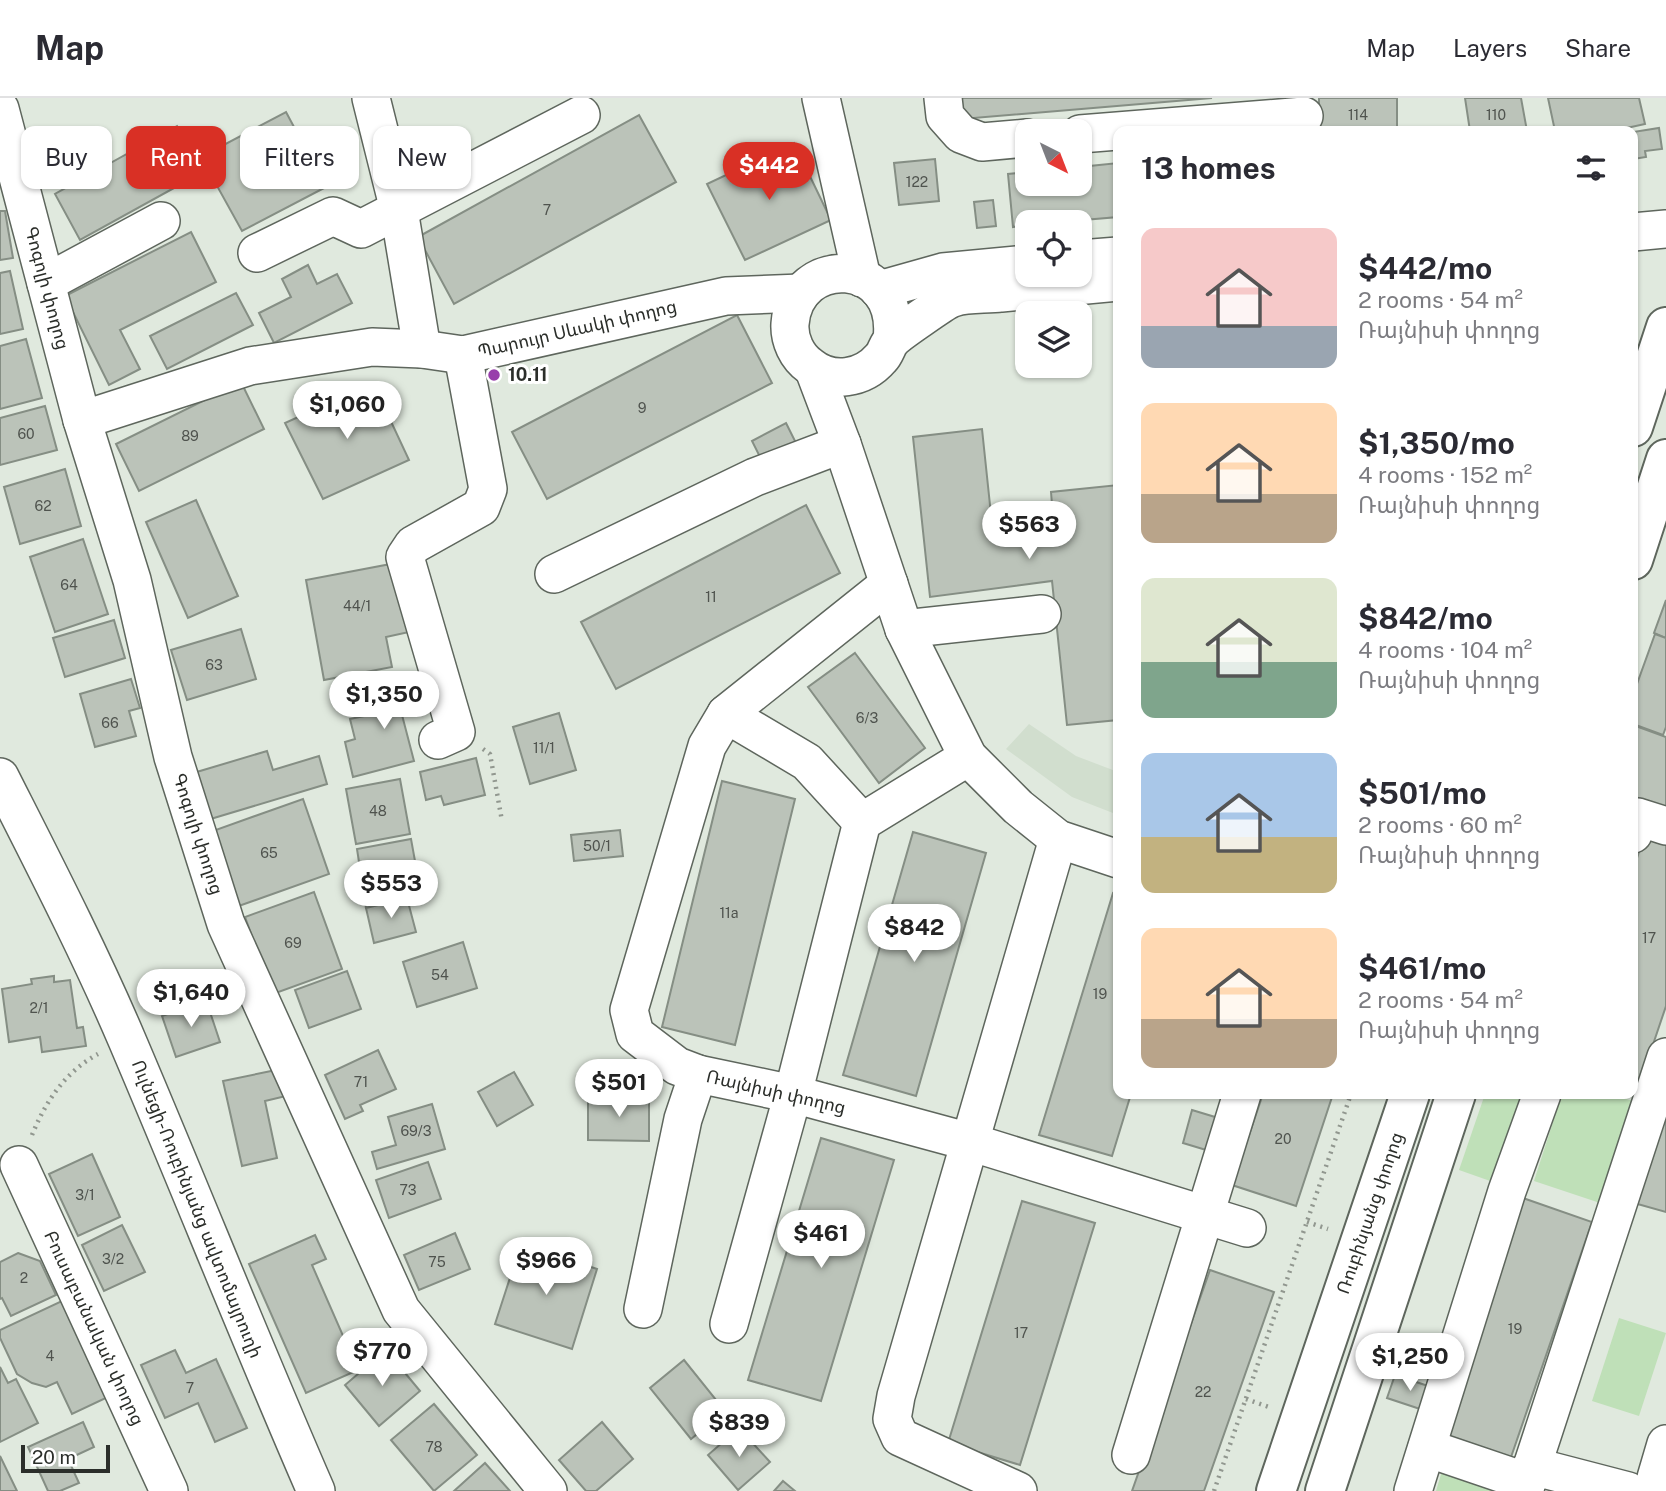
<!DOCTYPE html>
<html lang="en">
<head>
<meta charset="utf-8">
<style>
	:root { --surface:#fff; --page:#f2f2f3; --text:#2b2b33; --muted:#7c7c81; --line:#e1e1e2; --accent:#d93025 }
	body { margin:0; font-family:"Public Sans","Noto Sans Armenian",sans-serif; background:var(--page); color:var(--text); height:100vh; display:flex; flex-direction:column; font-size:26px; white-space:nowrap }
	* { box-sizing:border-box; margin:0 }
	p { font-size:23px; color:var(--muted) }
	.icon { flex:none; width:38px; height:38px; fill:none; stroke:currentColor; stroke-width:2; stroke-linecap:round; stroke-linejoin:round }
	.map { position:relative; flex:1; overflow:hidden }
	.sheet { position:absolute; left:1113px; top:28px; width:525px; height:973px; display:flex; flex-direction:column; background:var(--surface); border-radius:14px; box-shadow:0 2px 5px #0004 }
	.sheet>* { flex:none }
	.top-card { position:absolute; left:21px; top:28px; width:665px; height:63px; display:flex; gap:14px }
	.needle { width:46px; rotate:138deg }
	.controls { position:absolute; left:1015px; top:21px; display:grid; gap:14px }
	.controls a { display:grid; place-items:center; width:77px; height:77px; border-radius:14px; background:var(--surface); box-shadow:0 2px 5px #0004; font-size:35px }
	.scale { position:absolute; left:21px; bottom:18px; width:89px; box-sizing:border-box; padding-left:7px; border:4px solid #2b2e2a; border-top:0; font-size:19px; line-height:24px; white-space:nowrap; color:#2b2e2a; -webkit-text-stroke:5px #fff; paint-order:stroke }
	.price { position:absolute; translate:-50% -60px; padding:0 16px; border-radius:24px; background:#fff; color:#222; font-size:23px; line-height:46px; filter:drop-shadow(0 2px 4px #0008) }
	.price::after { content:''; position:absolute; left:50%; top:42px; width:21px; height:16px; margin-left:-10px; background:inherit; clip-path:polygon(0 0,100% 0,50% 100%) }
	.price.current { background:var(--accent); color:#fff }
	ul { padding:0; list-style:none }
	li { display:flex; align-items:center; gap:21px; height:175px; padding:0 28px }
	li span { display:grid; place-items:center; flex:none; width:196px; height:140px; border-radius:14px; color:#555 }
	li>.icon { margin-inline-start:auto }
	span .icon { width:84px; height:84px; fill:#fffc; stroke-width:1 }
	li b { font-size:30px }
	h2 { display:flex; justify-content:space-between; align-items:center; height:84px; padding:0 28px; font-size:30px }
	.tag { padding:0 24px; border-radius:14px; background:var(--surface); box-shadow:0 2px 5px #0004; font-size:24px; line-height:63px }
	.tag.current { background:var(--accent); color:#fff }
	header { display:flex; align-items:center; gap:42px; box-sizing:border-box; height:98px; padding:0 35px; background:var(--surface); border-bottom:2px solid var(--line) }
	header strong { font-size:33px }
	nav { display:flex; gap:38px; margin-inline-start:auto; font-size:24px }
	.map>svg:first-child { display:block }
</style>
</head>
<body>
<header>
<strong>Map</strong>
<nav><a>Map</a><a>Layers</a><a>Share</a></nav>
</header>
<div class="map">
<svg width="1666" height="1393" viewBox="0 0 1666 1393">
	<rect width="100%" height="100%" fill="#e0e9de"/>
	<polygon fill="#d1dece" points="1029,626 1076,658 1118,674 1118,717 1072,699 1006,651"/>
	<g fill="#bfe0b8">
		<polygon points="1485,996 1524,996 1493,1084 1459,1072"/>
		<polygon points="1562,996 1611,996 1633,1003 1600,1105 1534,1083"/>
		<polygon points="1619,1220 1666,1235 1639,1318 1592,1303"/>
		<polygon points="1442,1373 1503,1393 1436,1393"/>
	</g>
	<g fill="#bbc3b9" stroke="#858e84" stroke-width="2">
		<polygon points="960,0 1212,0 962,21"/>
		<rect x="1319" y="0" width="78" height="33"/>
		<polygon points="1465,0 1521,0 1527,33 1470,33"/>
		<polygon points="1548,0 1639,0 1645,26 1613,33 1555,33"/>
		<polygon points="286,14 326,89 242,133 201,59"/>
		<polygon points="639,17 676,84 454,206 418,139"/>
		<polygon points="177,28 203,74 80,142 55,96"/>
		<polygon points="1659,30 1662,51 1645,53 1646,59 1633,61 1633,34"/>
		<polygon points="794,45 831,122 745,162 707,86"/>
		<polygon points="935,61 939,103 899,107 894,65"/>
		<polygon points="1118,65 1118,119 1060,124 1027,124 1027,127 1013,129 1008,76 1027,74 1027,86 1080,86 1080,69"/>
		<polygon points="993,102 996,128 977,130 974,104"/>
		<polygon points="0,113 5,113 13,160 0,162"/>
		<polygon points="191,134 216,184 120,232 140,271 109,287 65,198"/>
		<polygon points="308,167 317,186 337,176 352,205 274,245 259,215 291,199 282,181"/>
		<polygon points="10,173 23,231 0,236 0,175"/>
		<polygon points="236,195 253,227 167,271 150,238"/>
		<polygon points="737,217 772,285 547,401 512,334"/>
		<polygon points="26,241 42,300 0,311 0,248"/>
		<polygon points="241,284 264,331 139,393 116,346"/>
		<polygon points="373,285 409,362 323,401 285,325"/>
		<polygon points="45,308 57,352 0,367 0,320"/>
		<polygon points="786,325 796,345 762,363 752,343"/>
		<polygon points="982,331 992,426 1053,419 1051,394 1118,387 1118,622 1067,627 1052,483 930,499 913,339"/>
		<polygon points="65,371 81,428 20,446 4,389"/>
		<polygon points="196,402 238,498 188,520 146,424"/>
		<polygon points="806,407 840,475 616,591 581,524"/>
		<polygon points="83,441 108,516 55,534 30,459"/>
		<polygon points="396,465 409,534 386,539 392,569 324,582 306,482"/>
		<polygon points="1666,502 1666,540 1654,535"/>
		<polygon points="114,522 125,560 65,579 53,540"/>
		<polygon points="241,531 256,581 187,602 171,552"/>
		<polygon points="1655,536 1666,540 1666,629 1663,637 1633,626 1633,597"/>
		<polygon points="855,555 925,650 879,685 808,589"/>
		<polygon points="131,581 140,610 129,613 136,638 95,649 80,596"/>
		<polygon points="424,586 429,610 402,617 414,663 353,679 345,644 355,641 350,621 369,617 365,601"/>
		<polygon points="559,615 576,672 530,686 513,629"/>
		<polygon points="1633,627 1666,639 1666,710 1633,698"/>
		<polygon points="267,653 273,672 319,658 327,686 204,723 190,676"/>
		<polygon points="476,660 485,697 444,707 441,698 426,702 420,674"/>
		<polygon points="400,681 410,736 356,746 346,691"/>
		<polygon points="722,683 795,701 735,947 662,929"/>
		<polygon points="303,701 329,776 236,809 210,734"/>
		<polygon points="1649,724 1666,730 1666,908 1639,988 1633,986 1633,772"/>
		<polygon points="620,732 623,758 574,763 571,737"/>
		<polygon points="913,734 986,755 916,998 843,977"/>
		<polygon points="411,741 421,796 366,810 357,751"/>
		<polygon points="314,794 342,871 273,896 245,819"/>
		<polygon points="1113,795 1118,797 1118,996 1131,996 1112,1058 1039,1037"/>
		<polygon points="407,800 416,834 374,845 366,810"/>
		<polygon points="463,844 477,890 417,909 403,864"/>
		<polygon points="347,873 361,911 309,930 295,892"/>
		<polygon points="54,878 54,884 70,882 77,930 83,929 86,948 42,954 40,939 9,944 2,891 32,886 31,881"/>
		<polygon points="206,902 220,944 176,959 162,918"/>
		<polygon points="378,952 396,991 360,1007 363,1013 345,1021 325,977"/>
		<polygon points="281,971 286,998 265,1003 277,1060 242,1068 223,983"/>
		<polygon points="514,974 533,1007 497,1028 478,994"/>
		<polygon points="1263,996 1333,996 1296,1108 1232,1087"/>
		<polygon points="588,1000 649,1000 649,1043 588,1042"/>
		<polygon points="432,1006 445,1051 377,1071 372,1054 396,1047 388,1019"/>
		<polygon points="1192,1012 1225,1022 1216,1055 1183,1045"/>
		<polygon points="1666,1013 1666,1114 1627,1103"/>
		<polygon points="821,1040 894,1062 821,1303 748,1282"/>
		<polygon points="92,1056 120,1119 78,1138 49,1076"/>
		<polygon points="428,1064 441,1101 389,1120 376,1082"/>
		<polygon points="1520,1099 1592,1124 1510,1362 1438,1338"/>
		<polygon points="1022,1103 1095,1125 1020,1367 948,1345"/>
		<polygon points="122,1127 145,1174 104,1193 82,1147"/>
		<polygon points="455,1135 470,1171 419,1192 404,1157"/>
		<polygon points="315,1137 326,1161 312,1167 358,1272 306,1295 249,1166"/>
		<polygon points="521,1146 597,1171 572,1251 495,1226"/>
		<polygon points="18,1155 40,1163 56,1197 11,1218 2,1200 0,1201 0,1164"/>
		<polygon points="1210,1172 1274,1194 1204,1393 1132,1393"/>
		<polygon points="64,1202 110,1298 72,1316 57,1284 46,1289 32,1285 17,1276 0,1240 0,1232"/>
		<polygon points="175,1252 186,1275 216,1261 247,1330 215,1344 198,1305 165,1320 141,1267"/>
		<polygon points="386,1252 420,1293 379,1328 345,1287"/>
		<polygon points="684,1262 725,1313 691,1341 650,1290"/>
		<polygon points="0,1269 8,1285 16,1281 38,1325 0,1344"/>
		<polygon points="1395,1277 1434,1290 1426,1313 1387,1300"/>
		<polygon points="434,1306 477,1357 434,1393 391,1342"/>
		<polygon points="83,1324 94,1349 68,1361 79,1385 60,1393 48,1393 28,1349"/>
		<polygon points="602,1324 633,1361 596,1393 586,1393 559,1362"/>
		<polygon points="739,1330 770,1364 738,1392 708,1357"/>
		<polygon points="0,1358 17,1393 0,1393"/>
		<polygon points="485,1365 510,1393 454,1393"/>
		<polygon points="783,1383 795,1393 774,1393"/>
	</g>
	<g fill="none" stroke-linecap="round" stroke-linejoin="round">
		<defs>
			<g id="minor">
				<polyline points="371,0 399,112 422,251"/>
				<polyline points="821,0 862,180"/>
				<polyline points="943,0 945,18 961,36 982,44 1027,40"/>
				<polyline points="0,11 82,322 132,482 173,659 226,826 401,1212 548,1393"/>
				<polyline points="1080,36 1304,18"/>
				<polyline points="1633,134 1666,131"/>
				<polyline points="257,155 333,118 361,131 581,17"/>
				<polyline points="1080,161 1118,158"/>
				<polyline points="46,185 161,123"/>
				<polyline points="879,192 943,174 1027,166"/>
				<path d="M892,242c10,-84 -97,-87 -102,-16 -1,16 7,33 20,42 22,18 53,13 71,-8 5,-5 6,-13 11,-18 5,-6 54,-40 61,-42 14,-5 33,-3 48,-5 39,-4 78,-7 117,-11"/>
				<polyline points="814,272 842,346 904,531 968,659 1018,709 1058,741 1118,761"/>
				<polyline points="82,322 250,268 372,249 422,251 463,257 726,198 801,195"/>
				<polyline points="554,476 755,379 842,346"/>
				<polyline points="889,486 726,616 707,648 629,912 635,936 677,968 698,976 793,996 970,1044 1247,1130"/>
				<polyline points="904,531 1042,516"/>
				<polyline points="726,616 807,664 862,724"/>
				<polyline points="438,642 456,634 405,459 413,447 481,409 488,391 463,257"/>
				<path d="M0,679c44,87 89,174 127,263 64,150 124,302 189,451"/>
				<polyline points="1633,736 1638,719 1666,728"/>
				<polyline points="19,1067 169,1393"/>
				<polyline points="643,1211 683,1021 698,976"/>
				<polyline points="729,1226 793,996 862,724 968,659"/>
				<polyline points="1427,1350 1527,1384"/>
				<polyline points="1131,1357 1242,996"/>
				<polyline points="1532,1368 1628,1393"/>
				<polyline points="1018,1393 900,1339 892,1321 896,1298 1058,741"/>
				<polyline points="1413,1393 1507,1093 1542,996"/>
				<polyline points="1524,1393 1666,959"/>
				<polyline points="1659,1393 1656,1380 1666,1346"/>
			</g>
			<g id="major">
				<polyline points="1633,329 1666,229"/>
				<polyline points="1633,462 1666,361"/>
				<polyline points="1276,1393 1410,996"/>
				<polyline points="1325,1393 1456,996"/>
			</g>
		</defs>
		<use href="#minor" stroke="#5e665d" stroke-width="40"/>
		<use href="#major" stroke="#5e665d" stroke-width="42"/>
		<g stroke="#91978f" stroke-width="4.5" stroke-dasharray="2 5" stroke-linecap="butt">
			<polyline points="483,651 490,656 502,723"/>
			<path d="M32,1037c14,-34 33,-63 66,-81"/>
			<polyline points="1307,1124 1328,1131"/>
			<polyline points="1246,1301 1269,1309"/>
			<polyline points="1214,1393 1351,996"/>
		</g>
		<use href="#minor" stroke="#fff" stroke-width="37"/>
		<use href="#major" stroke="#fff" stroke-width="38"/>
	</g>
	<circle fill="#983fab" stroke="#fff" stroke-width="2.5" cx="494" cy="277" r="7"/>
	<g text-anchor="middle" stroke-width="6" stroke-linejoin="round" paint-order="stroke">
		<g font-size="14" fill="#4f534e">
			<text x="1358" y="22">114</text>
			<text x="1496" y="22">110</text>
			<text x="917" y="89">122</text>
			<text x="547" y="117">7</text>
			<text x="642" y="315">9</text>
			<text x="26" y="341">60</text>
			<text x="190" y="343">89</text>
			<text x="43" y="413">62</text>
			<text x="69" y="492">64</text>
			<text x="711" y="504">11</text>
			<text x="357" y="513">44/1</text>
			<text x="214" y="572">63</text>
			<text x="867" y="625">6/3</text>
			<text x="110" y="630">66</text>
			<text x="544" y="655">11/1</text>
			<text x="378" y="718">48</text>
			<text x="597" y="753">50/1</text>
			<text x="269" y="760">65</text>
			<text x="729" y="820">11a</text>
			<text x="1649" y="845">17</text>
			<text x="293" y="850">69</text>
			<text x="440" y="882">54</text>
			<text x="1100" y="901">19</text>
			<text x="39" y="915">2/1</text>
			<text x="361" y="989">71</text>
			<text x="416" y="1038">69/3</text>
			<text x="1283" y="1046">20</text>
			<text x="408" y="1097">73</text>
			<text x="85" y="1102">3/1</text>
			<text x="113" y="1166">3/2</text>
			<text x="437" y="1169">75</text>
			<text x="24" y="1185">2</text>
			<text x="1515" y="1236">19</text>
			<text x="1021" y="1240">17</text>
			<text x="50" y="1263">4</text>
			<text x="190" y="1295">7</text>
			<text x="1203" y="1299">22</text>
			<text x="434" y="1354">78</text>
		</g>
		<g font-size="18" fill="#2b2e2a" stroke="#fff">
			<text transform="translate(47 190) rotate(75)" y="6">Գոգոլի փողոց</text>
			<text transform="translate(577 231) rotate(-13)" y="6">Պարույր Սևակի փողոց</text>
			<text transform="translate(198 736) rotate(72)" y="6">Գոգոլի փողոց</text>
			<text transform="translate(776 994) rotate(13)" y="6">Ռայնիսի փողոց</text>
			<text transform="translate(197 1111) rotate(68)" y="6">Ուլնեցի-Ռուբինյանց ավտոմայրուղի</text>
			<text transform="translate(1370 1115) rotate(-71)" y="6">Ռուբինյանց փողոց</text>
			<text transform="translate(94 1230) rotate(65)" y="6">Բուսաբանական փողոց</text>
		</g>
		<g font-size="18" font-weight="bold" fill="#2b2e2a" stroke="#fff" text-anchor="start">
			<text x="508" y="283">10.11</text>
		</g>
	</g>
</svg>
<div class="controls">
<a><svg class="needle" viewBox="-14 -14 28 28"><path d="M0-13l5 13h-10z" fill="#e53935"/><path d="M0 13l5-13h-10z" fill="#7c7c81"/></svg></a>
<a><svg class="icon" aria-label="locate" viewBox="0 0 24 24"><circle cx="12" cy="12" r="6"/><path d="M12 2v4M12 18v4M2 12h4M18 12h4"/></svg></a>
<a><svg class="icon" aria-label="layers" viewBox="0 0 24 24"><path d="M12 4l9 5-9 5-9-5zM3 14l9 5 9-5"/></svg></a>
</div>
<div class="scale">20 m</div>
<b class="price current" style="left:769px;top:104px">$442</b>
<b class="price" style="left:347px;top:343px">$1,060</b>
<b class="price" style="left:1029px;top:463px">$563</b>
<b class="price" style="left:384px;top:633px">$1,350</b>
<b class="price" style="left:391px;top:822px">$553</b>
<b class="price" style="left:914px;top:866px">$842</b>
<b class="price" style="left:191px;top:931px">$1,640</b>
<b class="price" style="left:619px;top:1021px">$501</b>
<b class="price" style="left:821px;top:1172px">$461</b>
<b class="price" style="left:546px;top:1199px">$966</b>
<b class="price" style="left:382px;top:1290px">$770</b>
<b class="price" style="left:1410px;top:1295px">$1,250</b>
<b class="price" style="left:739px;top:1361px">$839</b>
<div class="top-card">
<a class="tag">Buy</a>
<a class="tag current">Rent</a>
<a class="tag">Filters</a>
<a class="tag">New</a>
</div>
<section class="sheet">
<h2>13 homes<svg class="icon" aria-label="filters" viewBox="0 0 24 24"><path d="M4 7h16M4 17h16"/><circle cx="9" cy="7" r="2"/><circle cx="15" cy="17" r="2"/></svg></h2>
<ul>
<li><span style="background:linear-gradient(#f6c9c9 70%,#9aa5b1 0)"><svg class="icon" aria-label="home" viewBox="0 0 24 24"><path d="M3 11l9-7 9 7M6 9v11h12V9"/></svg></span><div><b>$442/mo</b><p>2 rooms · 54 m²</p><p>Ռայնիսի փողոց</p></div></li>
<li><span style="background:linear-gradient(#ffd9b3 65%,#b9a48a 0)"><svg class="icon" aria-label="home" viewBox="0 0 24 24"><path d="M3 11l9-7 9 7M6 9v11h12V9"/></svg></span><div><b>$1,350/mo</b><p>4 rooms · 152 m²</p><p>Ռայնիսի փողոց</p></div></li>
<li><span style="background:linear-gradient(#dfe7d0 60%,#7fa58c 0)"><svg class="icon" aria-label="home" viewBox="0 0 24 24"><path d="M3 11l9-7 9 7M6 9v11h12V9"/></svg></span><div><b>$842/mo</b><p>4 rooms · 104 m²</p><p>Ռայնիսի փողոց</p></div></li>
<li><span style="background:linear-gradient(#a9c7e8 60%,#c2b280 0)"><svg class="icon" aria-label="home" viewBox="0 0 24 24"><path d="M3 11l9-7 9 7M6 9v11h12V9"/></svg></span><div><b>$501/mo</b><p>2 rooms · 60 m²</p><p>Ռայնիսի փողոց</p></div></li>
<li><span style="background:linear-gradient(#ffd9b3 65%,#b9a48a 0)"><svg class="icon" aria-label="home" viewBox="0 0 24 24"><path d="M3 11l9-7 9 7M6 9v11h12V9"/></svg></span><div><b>$461/mo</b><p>2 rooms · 54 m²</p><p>Ռայնիսի փողոց</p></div></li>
</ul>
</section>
</div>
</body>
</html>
